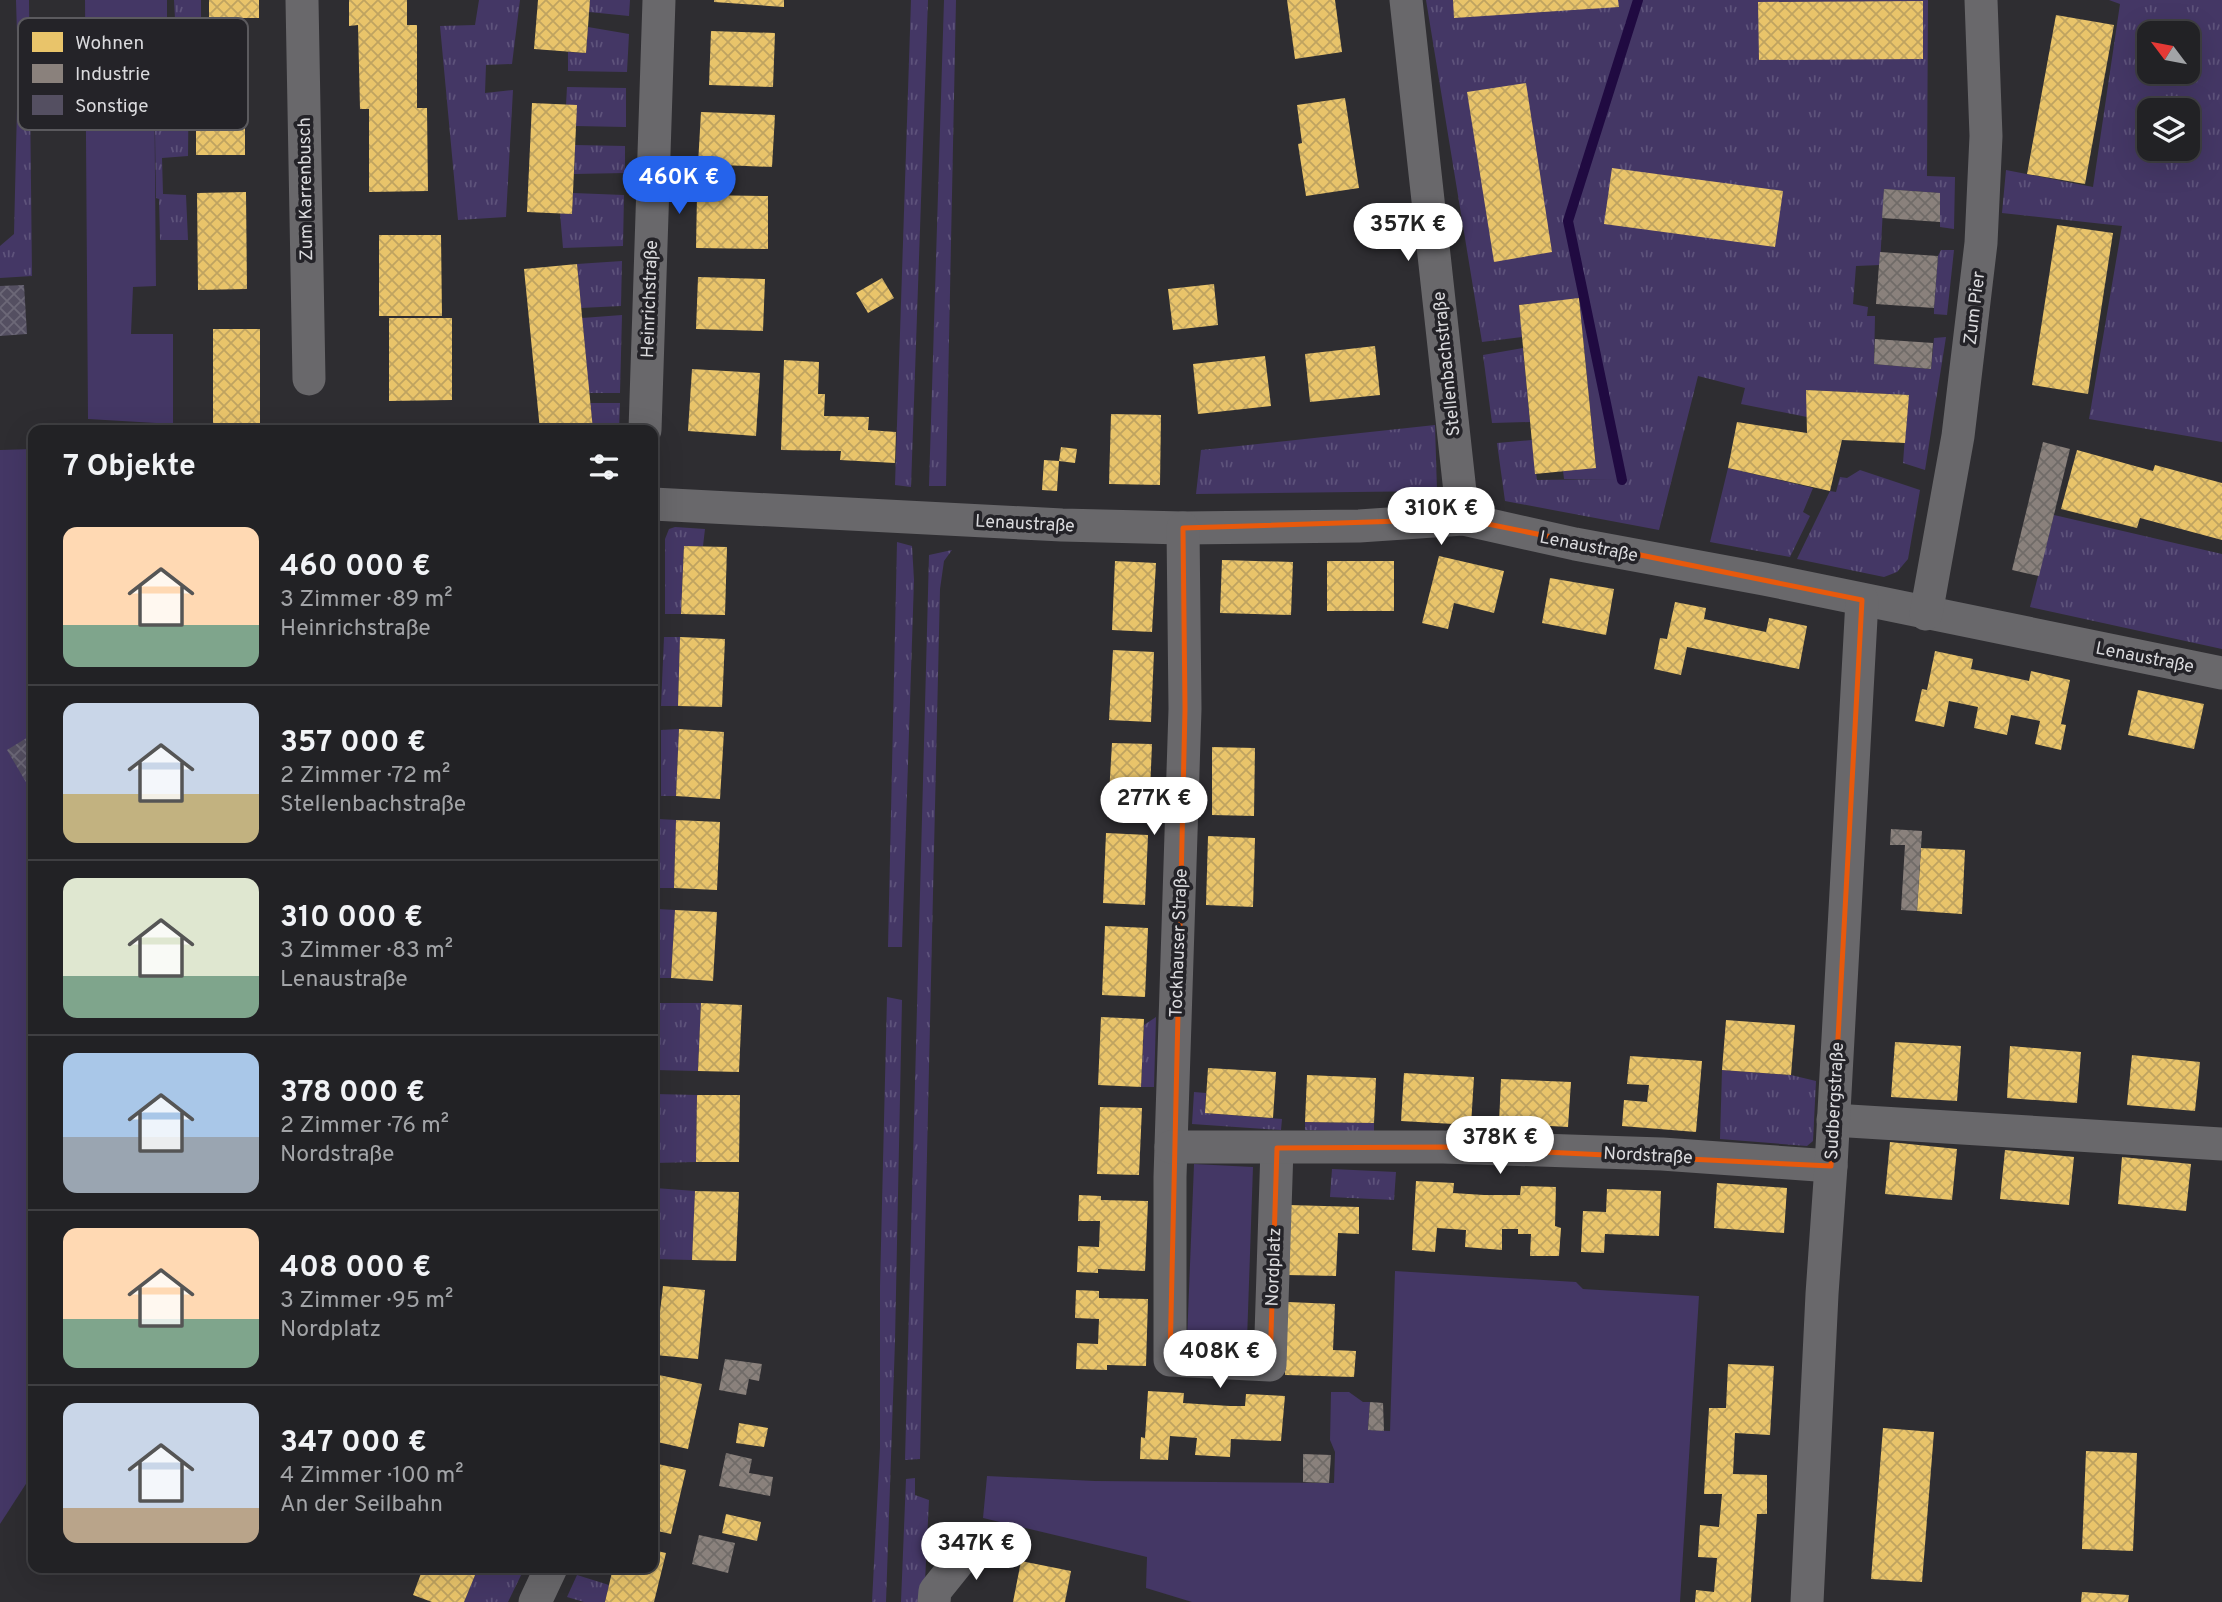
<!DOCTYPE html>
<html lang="de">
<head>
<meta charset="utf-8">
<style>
	:root { --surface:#222225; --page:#2a2a2d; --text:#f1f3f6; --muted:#a2a4a7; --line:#3f3f42; --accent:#2563eb }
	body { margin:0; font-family:Overpass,sans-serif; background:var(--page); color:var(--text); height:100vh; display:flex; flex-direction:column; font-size:26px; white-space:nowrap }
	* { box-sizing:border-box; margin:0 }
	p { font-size:23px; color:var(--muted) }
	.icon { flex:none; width:38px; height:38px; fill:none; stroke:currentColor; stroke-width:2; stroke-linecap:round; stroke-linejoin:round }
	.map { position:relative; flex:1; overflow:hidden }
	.drawer { position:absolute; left:28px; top:425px; width:630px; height:1148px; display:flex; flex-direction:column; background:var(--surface); border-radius:14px; box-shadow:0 7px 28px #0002,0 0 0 2px var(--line) }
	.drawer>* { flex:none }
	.needle { width:46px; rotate:302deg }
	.buttons { position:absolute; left:2137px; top:21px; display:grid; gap:14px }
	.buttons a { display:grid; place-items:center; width:63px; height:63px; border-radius:14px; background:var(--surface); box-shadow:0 7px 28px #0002,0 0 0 2px var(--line); font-size:35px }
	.price { position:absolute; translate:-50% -60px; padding:0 16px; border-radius:24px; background:#fff; color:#222; font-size:23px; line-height:46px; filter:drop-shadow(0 2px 4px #0008) }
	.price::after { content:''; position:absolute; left:50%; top:42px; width:21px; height:16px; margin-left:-10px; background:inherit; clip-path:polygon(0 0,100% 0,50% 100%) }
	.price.on { background:var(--accent); color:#fff }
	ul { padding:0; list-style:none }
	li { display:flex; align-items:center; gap:21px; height:175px; padding:0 35px }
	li+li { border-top:2px solid var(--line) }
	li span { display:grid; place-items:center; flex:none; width:196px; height:140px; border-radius:14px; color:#555 }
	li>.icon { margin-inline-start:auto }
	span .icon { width:84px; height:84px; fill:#fffc; stroke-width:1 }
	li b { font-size:30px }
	h2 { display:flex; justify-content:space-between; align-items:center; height:84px; padding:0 35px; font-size:30px }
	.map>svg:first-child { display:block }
</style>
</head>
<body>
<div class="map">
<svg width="2222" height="1602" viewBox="0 0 2222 1602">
	<defs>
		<pattern id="grass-tufts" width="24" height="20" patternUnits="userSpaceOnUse" patternTransform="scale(1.75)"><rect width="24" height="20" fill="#443765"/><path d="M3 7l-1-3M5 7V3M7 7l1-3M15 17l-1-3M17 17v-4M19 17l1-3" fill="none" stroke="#5e537b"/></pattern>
		<pattern id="homes-cross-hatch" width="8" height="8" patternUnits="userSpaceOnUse" patternTransform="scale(1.75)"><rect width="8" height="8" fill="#e9c46a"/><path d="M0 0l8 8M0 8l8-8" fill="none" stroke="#bfa360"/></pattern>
		<pattern id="industry-cross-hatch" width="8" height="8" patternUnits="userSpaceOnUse" patternTransform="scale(1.75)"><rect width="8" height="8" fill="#8a817c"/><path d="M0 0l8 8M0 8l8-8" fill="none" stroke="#706b68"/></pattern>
		<pattern id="building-cross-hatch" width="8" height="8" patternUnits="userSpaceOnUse" patternTransform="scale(1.75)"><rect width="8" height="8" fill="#544f61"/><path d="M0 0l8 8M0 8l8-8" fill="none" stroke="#6c6877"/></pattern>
	</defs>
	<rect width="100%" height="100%" fill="#2e2d31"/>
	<g fill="url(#grass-tufts)" fill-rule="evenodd">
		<polygon points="16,0 29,0 32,276 0,278 0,246 14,234 18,66"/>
		<polygon points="174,0 201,0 201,19 175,19"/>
		<polygon points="479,0 520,0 512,64 486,65 485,93 513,90 506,217 458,220 440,26 475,25"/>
		<polygon points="590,0 630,0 629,16 589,12"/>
		<polygon points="911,0 928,0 911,487 895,485"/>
		<polygon points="944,0 956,0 946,486 929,486"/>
		<polygon points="1426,0 1928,0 1927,176 1955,177 1954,229 1940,227 1940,193 1884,189 1880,265 1856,266 1853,304 1868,307 1867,316 1875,316 1874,364 1931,369 1934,338 1946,337 1925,470 1903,463 1908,395 1807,390 1807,417 1741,404 1745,388 1698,376 1659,530 1505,501 1497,443 1532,440 1537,480 1622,479 1579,299 1519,305 1522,337 1482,342"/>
		<path d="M2109,0h113v442l-133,-23 33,-193 -120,-13 4,-43 87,17 27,-183zM2149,33h39v39h-39zM2149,110h39v39h-39z"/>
		<polygon points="588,27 629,34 627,72 568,71 568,52 586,53"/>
		<polygon points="154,61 189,61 188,156 162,158 163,194 186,195 188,240 160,240 159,199 156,198"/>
		<polygon points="567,87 626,88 626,127 576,126 566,105"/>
		<polygon points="575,145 625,146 625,173 574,174"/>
		<polygon points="573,193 624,195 623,246 563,248 560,213 572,214"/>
		<polygon points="1941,250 1954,250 1947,315 1934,314 1934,308 1938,256"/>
		<polygon points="622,261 621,306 581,308 577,264"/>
		<polygon points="622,315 620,393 589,393 582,318"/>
		<polygon points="1523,348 1530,422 1492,423 1483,355"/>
		<polygon points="590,403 620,403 619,430 593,430"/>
		<polygon points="1435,425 1437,491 1196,494 1201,450"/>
		<polygon points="1728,468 1813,488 1803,512 1810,516 1790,557 1710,542"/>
		<polygon points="1860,470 1920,490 1908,559 1897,572 1884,577 1797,559 1830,491 1836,492 1840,477 1847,478"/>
		<polygon points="2054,515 2222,554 2222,649 2030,607"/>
		<polygon points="675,527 705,529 703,546 684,546 681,614 665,614 665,539 669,529"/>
		<polygon points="897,542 912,546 914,580 902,947 888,947"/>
		<polygon points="952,550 944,561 940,589 920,1459 905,1460 929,555"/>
		<polygon points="664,637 680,637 678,706 661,706"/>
		<polygon points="679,729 676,796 661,796 661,730"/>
		<polygon points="659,819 676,820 674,888 659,888"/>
		<polygon points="658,909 675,910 671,978 655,978"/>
		<polygon points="887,997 902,1000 895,1341 886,1602 872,1602 880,1448 880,1286"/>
		<polygon points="656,1003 701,1003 698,1071 655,1070"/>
		<polygon points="1156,1017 1154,1087 1141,1087 1144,1025"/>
		<polygon points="1722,1070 1791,1075 1816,1081 1813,1141 1807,1146 1720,1139"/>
		<polygon points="1194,1092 1206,1093 1205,1113 1282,1119 1281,1130 1192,1124"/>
		<polygon points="655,1094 697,1095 696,1162 654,1163"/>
		<polygon points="1305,1122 1374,1123 1374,1132 1305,1130"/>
		<polygon points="1332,1169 1396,1172 1394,1200 1330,1197"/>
		<polygon points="655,1188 695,1191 692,1260 653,1259"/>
		<polygon points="915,1478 915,1495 929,1500 924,1602 901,1602 906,1479"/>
		<polygon points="478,1568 521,1568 524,1569 508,1602 464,1602"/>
		<polygon points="577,1575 609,1585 605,1602 584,1602 567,1597"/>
	</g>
	<g fill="#443765">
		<polygon points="85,0 167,0 167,17 147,18 145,61 154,61 156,286 133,287 131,334 173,334 173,424 88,419"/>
		<polygon points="1579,299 1622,480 1564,479 1563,471 1596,467"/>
		<polygon points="33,449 33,1473 0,1524 0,450"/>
		<polygon points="1194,1164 1253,1167 1247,1341 1187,1340"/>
		<polygon points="1395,1271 1576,1282 1583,1289 1699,1296 1680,1602 1192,1602 1146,1588 1147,1557 983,1518 987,1476 1095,1481 1334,1483 1335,1452 1330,1440 1331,1392 1349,1392 1363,1402 1370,1402 1368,1430 1390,1431"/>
	</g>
	<g fill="url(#homes-cross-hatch)">
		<rect x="209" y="0" width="50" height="18"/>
		<polygon points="349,0 407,0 407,25 417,25 417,108 427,108 428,191 369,192 369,109 360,109 358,25 349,26"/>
		<polygon points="538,0 590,0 586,53 534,49"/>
		<polygon points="714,0 784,0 784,7 714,2"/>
		<polygon points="1287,0 1335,0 1342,52 1295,59"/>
		<polygon points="1453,0 1618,0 1619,7 1454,18"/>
		<polygon points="1923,1 1923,59 1759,60 1758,2"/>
		<polygon points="2056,15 2114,25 2085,184 2027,174"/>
		<polygon points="711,31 775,33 773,87 709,85"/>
		<rect x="196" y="58" width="49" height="97"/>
		<polygon points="1526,83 1552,252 1494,262 1467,92"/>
		<polygon points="1345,98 1359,188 1306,196 1298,144 1302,143 1297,105"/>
		<polygon points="532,103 577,105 572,214 527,212"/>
		<polygon points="701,112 775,115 772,167 698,164"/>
		<polygon points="1612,168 1783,191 1775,247 1604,224"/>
		<polygon points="246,192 247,289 198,290 197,193"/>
		<polygon points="697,195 768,196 768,249 696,248"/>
		<polygon points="2057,225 2113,233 2088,394 2032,385"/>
		<polygon points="379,235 441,235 442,316 379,316"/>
		<polygon points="577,264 593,430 540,430 524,269"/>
		<polygon points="698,277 765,279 763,331 696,329"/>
		<polygon points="882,278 894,298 868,313 856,293"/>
		<polygon points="1214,284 1218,325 1173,330 1168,289"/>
		<polygon points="1579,298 1596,468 1535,474 1519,305"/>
		<polygon points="389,318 452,318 452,400 389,401"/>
		<rect x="213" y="329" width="47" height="96"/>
		<polygon points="1375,346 1380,395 1310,402 1305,354"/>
		<polygon points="1265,356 1271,406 1198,414 1193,364"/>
		<polygon points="784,360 819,362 818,394 825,394 824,416 869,417 868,430 896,432 895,463 840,460 841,451 781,450"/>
		<polygon points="692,369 760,373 756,436 688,431"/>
		<polygon points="1806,390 1909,395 1905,443 1842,440 1830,491 1728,468 1737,422 1807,433"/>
		<polygon points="1111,414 1161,415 1160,485 1109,484"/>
		<polygon points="1061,447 1077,449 1075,463 1059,461"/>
		<polygon points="2077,450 2153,471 2155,465 2222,483 2222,540 2140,518 2137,528 2061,509"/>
		<polygon points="1044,460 1059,461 1057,491 1042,490"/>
		<polygon points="684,546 727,547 725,615 681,614"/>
		<polygon points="1439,556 1504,571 1494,613 1454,603 1448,629 1422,623"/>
		<polygon points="1222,560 1293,562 1291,615 1220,613"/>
		<polygon points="1115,561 1156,563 1152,632 1112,630"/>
		<rect x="1327" y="561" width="67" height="50"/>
		<polygon points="1550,578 1614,589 1606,635 1542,623"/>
		<polygon points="1675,602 1706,608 1704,619 1766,632 1769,618 1807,626 1799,669 1687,647 1681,675 1654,669 1660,638 1667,639"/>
		<polygon points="680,637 725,639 722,707 678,706"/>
		<polygon points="1113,650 1154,652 1151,722 1109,720"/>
		<polygon points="1935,651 1973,659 1971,669 2002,675 2029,681 2031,671 2070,680 2061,724 2066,725 2061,750 2035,744 2040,721 2011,715 2007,735 1974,728 1978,707 1949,701 1944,727 1915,721 1922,689 1927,690"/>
		<polygon points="2138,690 2204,704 2194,749 2128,735"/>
		<polygon points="679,729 724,732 720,799 676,796"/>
		<polygon points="1112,743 1152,744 1149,814 1108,812"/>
		<polygon points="1212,747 1255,748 1254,816 1212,815"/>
		<polygon points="676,820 720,822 717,890 674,888"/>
		<polygon points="1106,833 1148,835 1145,905 1103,903"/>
		<polygon points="1208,836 1255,838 1253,907 1206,905"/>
		<polygon points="1921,848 1965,850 1962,914 1917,911"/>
		<polygon points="675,910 717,912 713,981 671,978"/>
		<polygon points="1105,926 1148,928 1145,997 1102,995"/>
		<polygon points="701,1003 742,1005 739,1072 698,1071"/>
		<polygon points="1101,1017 1144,1019 1141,1087 1098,1085"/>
		<polygon points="1726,1020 1795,1025 1791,1075 1722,1070"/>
		<polygon points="1895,1042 1961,1046 1957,1101 1891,1097"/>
		<polygon points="2010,1046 2081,1052 2077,1103 2007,1098"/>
		<polygon points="2132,1055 2200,1062 2195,1111 2127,1105"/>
		<polygon points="1630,1056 1702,1061 1696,1132 1622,1126 1624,1100 1647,1102 1649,1085 1627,1084"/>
		<polygon points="1208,1068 1276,1072 1273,1118 1205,1113"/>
		<polygon points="1404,1073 1474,1077 1471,1125 1401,1121"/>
		<polygon points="1307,1075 1376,1078 1374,1123 1305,1122"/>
		<polygon points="1501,1079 1571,1082 1568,1127 1499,1123"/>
		<polygon points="697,1095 740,1095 739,1162 696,1162"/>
		<polygon points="1100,1107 1142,1108 1139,1175 1097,1174"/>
		<polygon points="1890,1142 1957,1149 1952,1200 1885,1194"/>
		<polygon points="2005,1150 2074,1157 2069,1205 2000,1199"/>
		<polygon points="2122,1157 2191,1164 2186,1211 2118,1204"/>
		<polygon points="1416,1181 1454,1183 1453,1193 1484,1195 1520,1195 1521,1186 1556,1187 1555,1226 1561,1228 1559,1256 1530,1256 1531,1234 1518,1234 1518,1229 1502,1229 1502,1250 1465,1247 1466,1230 1437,1228 1435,1252 1412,1250"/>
		<polygon points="1717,1183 1787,1188 1784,1233 1714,1228"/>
		<polygon points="1607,1189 1661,1191 1659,1236 1605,1234 1604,1253 1581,1252 1583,1211 1606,1212"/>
		<polygon points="695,1191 739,1192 736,1261 692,1260"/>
		<polygon points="1079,1195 1101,1196 1101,1200 1148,1201 1145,1271 1098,1269 1098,1273 1077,1272 1078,1246 1099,1247 1100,1221 1078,1221"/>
		<polygon points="1289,1205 1359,1207 1359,1234 1338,1233 1336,1276 1287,1275"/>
		<polygon points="663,1286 705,1290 698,1359 655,1355"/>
		<polygon points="1076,1290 1099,1291 1099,1298 1148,1299 1146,1366 1107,1365 1107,1370 1076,1369 1077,1343 1098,1344 1099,1319 1075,1318"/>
		<polygon points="1288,1302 1335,1304 1333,1350 1356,1351 1354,1377 1285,1375"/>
		<polygon points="1728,1364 1774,1366 1770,1435 1735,1433 1733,1474 1767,1475 1767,1514 1757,1514 1751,1602 1695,1602 1696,1590 1714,1592 1717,1558 1698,1557 1700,1525 1719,1527 1722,1494 1704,1494 1709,1408 1726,1408"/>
		<polygon points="654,1374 702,1384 688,1449 653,1441"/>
		<polygon points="1148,1391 1184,1393 1183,1403 1230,1406 1245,1406 1246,1394 1285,1396 1281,1441 1231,1439 1230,1457 1195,1455 1197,1438 1170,1436 1168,1460 1140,1459 1141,1437 1145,1438"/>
		<polygon points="739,1423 768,1428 764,1447 736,1443"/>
		<polygon points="1883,1428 1934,1432 1922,1582 1871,1579"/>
		<polygon points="2086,1451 2137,1453 2133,1551 2082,1549"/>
		<polygon points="653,1463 686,1470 671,1534 653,1530"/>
		<polygon points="726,1514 761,1522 757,1541 722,1533"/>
		<polygon points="653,1550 666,1553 654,1602 605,1602 613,1568 653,1568"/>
		<polygon points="1021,1561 1071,1571 1065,1602 1013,1602"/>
		<polygon points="423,1568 478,1568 464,1602 432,1602 413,1595"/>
		<polygon points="2082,1592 2129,1595 2128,1602 2081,1602"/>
	</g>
	<g fill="url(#industry-cross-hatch)">
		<polygon points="1884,189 1940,193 1940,222 1882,218"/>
		<polygon points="1880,252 1938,256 1934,308 1876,304"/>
		<polygon points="1875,339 1933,343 1931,369 1874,364"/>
		<polygon points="2043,442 2070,449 2039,576 2012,570"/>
		<polygon points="1891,829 1922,831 1917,911 1901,910 1905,845 1890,845"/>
		<polygon points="725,1359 762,1364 759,1381 749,1379 746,1395 719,1390"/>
		<polygon points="1370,1402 1383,1403 1384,1431 1368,1430"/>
		<polygon points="726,1453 752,1459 749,1473 773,1477 770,1496 719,1486"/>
		<polygon points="1303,1454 1331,1455 1329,1483 1303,1482"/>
		<polygon points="699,1535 735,1543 728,1573 692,1564"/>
	</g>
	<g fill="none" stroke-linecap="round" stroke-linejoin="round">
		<polyline stroke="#200a41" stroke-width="10" points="1622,480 1568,221 1638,0"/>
	</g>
	<g fill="url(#building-cross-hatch)">
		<polygon points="24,285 27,334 0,336 0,286"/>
		<polygon points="33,734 33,794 7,750"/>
	</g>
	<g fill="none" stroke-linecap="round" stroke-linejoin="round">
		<g stroke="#69686b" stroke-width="33">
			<polyline points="302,0 309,379"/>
			<polyline points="1406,0 1463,519"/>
			<polyline points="645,430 659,0"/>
			<polyline points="653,504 1062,525 1183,528 1359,526 1463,519 1575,544 1764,579 2222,673"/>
			<polyline points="1183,528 1185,709 1170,1177 1170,1360 1270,1365 1277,1148"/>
			<polyline points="1926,614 1958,436 1981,243 1986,136 1981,0"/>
			<polyline points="1833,1120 2222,1144"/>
			<polyline points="1171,1147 1443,1147 1662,1154 1831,1166"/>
			<polyline points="535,1602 551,1568"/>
			<polyline points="934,1602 935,1591 972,1545"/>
			<polyline points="1807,1602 1822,1294 1831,1166 1862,600"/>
		</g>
	</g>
	<path fill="none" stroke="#e8590c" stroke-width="5" stroke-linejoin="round" d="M1463,519l399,81 -31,566 -388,-19 -166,1 -7,217 -100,-5 15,-651 -2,-181z"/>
	<g text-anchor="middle" stroke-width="7" stroke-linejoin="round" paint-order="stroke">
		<g font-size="18" fill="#dadadd" stroke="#242328">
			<text transform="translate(305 189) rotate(-91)" y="6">Zum Karrenbusch</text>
			<text transform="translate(649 299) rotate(-88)" y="6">Heinrichstraße</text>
			<text transform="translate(1974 308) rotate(-83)" y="6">Zum Pier</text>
			<text transform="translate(1446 364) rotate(-96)" y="6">Stellenbachstraße</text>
			<text transform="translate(1025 523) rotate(3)" y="6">Lenaustraße</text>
			<text transform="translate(1589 546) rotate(11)" y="6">Lenaustraße</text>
			<text transform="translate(2145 657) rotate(11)" y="6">Lenaustraße</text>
			<text transform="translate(1178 943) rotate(-88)" y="6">Tockhauser Straße</text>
			<text transform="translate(1834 1101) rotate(-87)" y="6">Sudbergstraße</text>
			<text transform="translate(1648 1155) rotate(3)" y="6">Nordstraße</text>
			<text transform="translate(1273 1267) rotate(-88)" y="6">Nordplatz</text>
		</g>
	</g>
	<rect x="18" y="18" width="230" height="112" rx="10" fill="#242328" stroke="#5b5a5e" stroke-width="2"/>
	<rect x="32" y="32" width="31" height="20" fill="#e9c46a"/>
	<rect x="32" y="64" width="31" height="19" fill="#8a817c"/>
	<rect x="32" y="95" width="31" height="20" fill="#544f61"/>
	<g font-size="19" fill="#dadadd">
		<text x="75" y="49">Wohnen</text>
		<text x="75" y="80">Industrie</text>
		<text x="75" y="112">Sonstige</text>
	</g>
</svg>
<div class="buttons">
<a><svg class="needle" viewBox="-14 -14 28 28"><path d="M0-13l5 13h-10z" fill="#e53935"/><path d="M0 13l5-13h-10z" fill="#a2a4a7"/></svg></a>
<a><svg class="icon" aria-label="layers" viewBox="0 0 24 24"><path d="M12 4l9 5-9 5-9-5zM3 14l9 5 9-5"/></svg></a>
</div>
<b class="price on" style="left:679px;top:216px">460K €</b>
<b class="price" style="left:1408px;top:263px">357K €</b>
<b class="price" style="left:1441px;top:547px">310K €</b>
<b class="price" style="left:1154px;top:837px">277K €</b>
<b class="price" style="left:1500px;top:1176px">378K €</b>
<b class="price" style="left:1220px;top:1390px">408K €</b>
<b class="price" style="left:976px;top:1582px">347K €</b>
<section class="drawer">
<h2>7 Objekte<svg class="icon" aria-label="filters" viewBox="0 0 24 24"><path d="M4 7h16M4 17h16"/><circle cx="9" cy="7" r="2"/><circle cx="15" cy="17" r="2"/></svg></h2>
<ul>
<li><span style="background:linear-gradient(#ffd9b3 70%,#7fa58c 0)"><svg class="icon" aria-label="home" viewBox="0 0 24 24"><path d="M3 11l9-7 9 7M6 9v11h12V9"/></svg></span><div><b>460 000 €</b><p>3 Zimmer · 89 m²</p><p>Heinrichstraße</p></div></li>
<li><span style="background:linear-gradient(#c9d6e8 65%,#c2b280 0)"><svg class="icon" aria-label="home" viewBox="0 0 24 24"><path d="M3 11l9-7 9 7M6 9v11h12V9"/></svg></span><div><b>357 000 €</b><p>2 Zimmer · 72 m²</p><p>Stellenbachstraße</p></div></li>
<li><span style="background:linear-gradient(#dfe7d0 70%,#7fa58c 0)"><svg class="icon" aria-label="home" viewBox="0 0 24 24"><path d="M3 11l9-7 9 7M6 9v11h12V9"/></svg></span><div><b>310 000 €</b><p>3 Zimmer · 83 m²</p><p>Lenaustraße</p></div></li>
<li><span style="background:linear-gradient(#a9c7e8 60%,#9aa5b1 0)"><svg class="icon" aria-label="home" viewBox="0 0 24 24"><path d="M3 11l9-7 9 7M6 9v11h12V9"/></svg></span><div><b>378 000 €</b><p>2 Zimmer · 76 m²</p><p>Nordstraße</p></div></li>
<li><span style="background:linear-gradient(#ffd9b3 65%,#7fa58c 0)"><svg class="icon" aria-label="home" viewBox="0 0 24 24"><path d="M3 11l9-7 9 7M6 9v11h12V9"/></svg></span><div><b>408 000 €</b><p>3 Zimmer · 95 m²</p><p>Nordplatz</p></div></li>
<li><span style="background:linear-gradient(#c9d6e8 75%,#b9a48a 0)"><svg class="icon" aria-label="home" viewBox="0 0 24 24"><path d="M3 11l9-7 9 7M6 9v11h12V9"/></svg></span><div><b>347 000 €</b><p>4 Zimmer · 100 m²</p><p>An der Seilbahn</p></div></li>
</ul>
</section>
</div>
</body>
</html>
